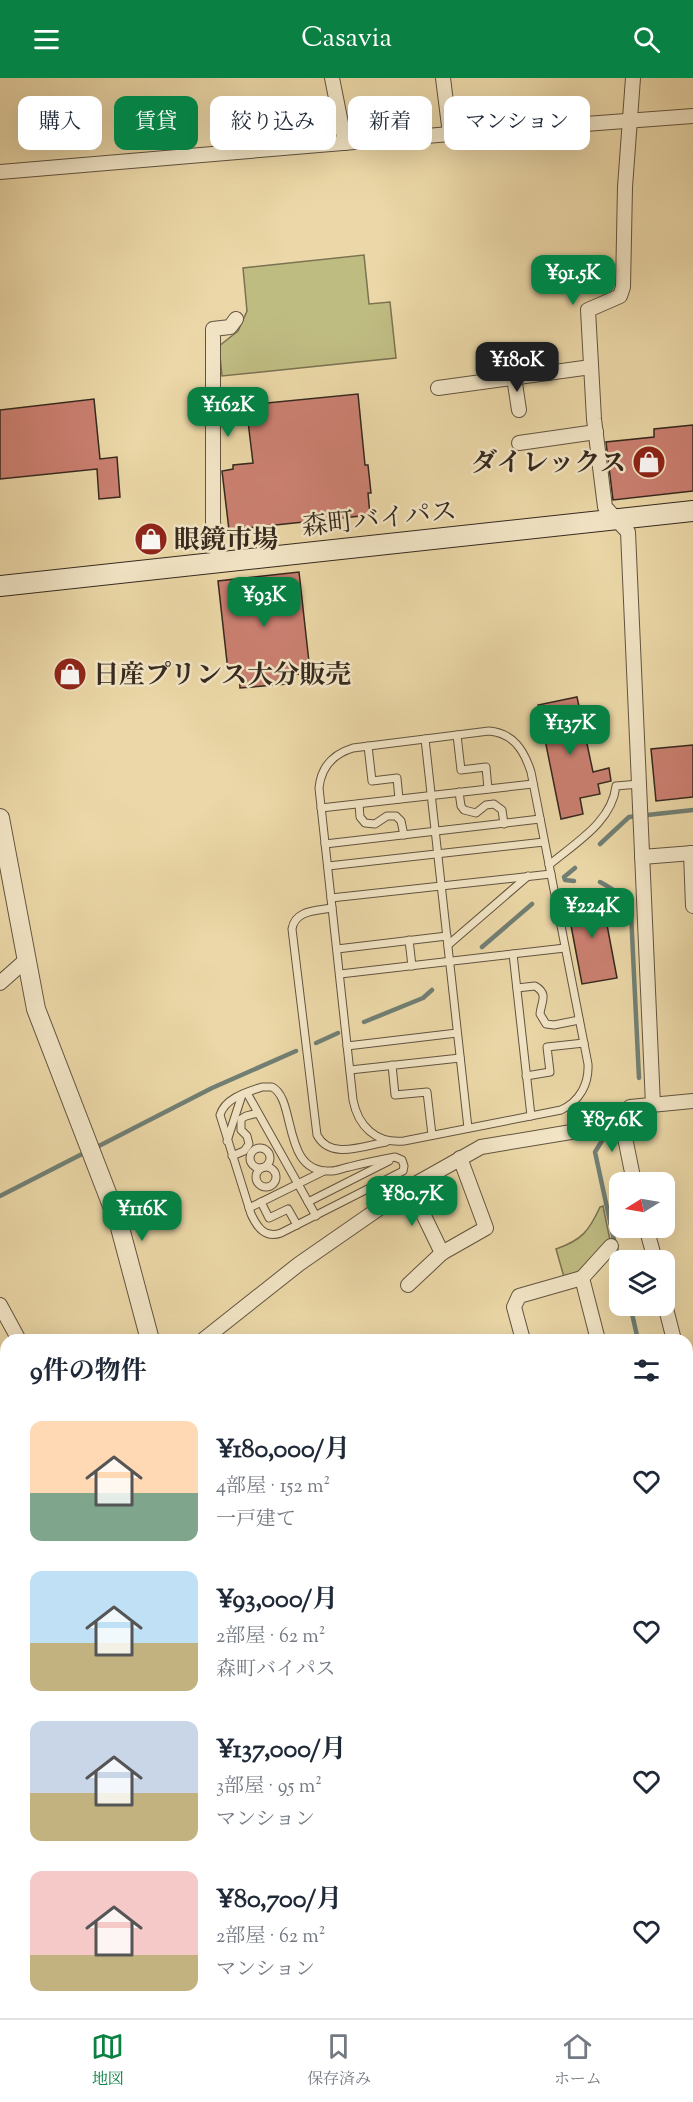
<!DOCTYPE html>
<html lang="ja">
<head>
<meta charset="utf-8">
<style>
	:root { --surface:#fff; --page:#f2f2f3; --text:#1f2937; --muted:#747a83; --line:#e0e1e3; --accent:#0b8043 }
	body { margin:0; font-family:"Sorts Mill Goudy","Noto Serif JP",serif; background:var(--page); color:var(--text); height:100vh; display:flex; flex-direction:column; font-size:22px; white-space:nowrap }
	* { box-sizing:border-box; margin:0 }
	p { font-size:20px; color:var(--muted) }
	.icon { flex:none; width:33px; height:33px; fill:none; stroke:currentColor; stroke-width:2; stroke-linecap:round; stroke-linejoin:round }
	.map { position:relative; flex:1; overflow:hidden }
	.drawer { position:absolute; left:0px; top:1256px; width:693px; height:686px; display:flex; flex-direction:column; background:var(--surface); border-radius:18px 18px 0 0; box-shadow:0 6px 24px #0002 }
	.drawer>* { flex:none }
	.hud { position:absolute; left:18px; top:18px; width:657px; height:54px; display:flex; gap:12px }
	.needle { width:39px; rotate:259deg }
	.tools { position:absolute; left:609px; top:1094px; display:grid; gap:12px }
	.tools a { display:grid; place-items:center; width:66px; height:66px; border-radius:12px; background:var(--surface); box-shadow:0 6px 24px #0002; font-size:30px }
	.price { position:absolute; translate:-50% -51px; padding:0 14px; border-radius:12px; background:var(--accent); color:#fff; font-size:20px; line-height:39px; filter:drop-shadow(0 2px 3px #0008) }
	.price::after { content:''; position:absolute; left:50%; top:36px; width:18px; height:14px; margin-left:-9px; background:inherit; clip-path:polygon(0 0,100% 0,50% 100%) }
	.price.selected { background:#222; color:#fff }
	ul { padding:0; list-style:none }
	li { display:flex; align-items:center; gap:18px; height:150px; padding:0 30px }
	li span { display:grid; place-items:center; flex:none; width:168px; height:120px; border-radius:12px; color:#555 }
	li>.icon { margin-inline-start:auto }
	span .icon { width:72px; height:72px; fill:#fffc; stroke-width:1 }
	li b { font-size:26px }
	h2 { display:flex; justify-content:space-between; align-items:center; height:72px; padding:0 30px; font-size:26px }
	.pill { padding:0 21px; border-radius:12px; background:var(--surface); box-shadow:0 6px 24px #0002; font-size:21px; line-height:54px }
	.pill.selected { background:var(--accent); color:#fff }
	header { display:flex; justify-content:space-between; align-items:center; height:78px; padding:0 30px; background:var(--accent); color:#fff; font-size:27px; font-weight:600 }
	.tabs { display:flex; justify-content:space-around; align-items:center; height:84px; border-top:2px solid var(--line); background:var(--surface); font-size:16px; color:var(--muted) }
	.tabs a { display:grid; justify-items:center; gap:3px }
	.tabs .selected { color:var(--accent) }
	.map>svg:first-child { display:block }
</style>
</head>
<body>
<header><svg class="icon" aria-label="menu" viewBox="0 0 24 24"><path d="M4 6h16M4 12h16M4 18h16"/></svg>Casavia<svg class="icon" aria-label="search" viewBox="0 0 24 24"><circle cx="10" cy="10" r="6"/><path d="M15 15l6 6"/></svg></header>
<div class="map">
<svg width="693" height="1940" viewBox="0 0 693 1940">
	<defs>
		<pattern id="forest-firs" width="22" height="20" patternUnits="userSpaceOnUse" patternTransform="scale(1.5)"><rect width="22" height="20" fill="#bfbc82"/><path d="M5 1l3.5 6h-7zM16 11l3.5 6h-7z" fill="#9c996a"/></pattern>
	</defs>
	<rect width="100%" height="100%" fill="#ebd7a7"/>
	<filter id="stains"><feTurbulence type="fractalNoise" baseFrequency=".00333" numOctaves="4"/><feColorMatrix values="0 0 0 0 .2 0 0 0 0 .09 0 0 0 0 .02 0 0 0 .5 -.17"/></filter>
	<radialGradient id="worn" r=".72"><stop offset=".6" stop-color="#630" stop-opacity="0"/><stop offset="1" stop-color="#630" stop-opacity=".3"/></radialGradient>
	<g fill="#bfbc82" stroke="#7a7250" stroke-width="1.5">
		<polygon points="364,177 369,226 390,224 396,280 222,298 219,268 238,253 247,233 243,190"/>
		<path d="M603,1128l7,34 -30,32 -16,5 -8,-28c26,-9 33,-18 44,-42z"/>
	</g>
	<polygon fill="url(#forest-firs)" stroke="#7a7250" stroke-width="1.5" points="6,1853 6,1935 88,1935 89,1940 0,1940 0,1854"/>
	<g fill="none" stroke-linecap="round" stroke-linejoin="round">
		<g stroke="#717f74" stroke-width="4.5">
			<polyline points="600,766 629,739 693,732"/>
			<polyline points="574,803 565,802 564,799 575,790"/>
			<path d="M600,804c15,8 25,15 31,31l8,165"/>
			<polyline points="482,869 532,826"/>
			<polyline points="364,944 423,920 432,912"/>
			<polyline points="316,965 338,955"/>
			<polyline points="605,1058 595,1074 614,1162"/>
			<polyline points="93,1071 212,1010 296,973"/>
			<polyline points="0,1118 86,1074"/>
			<polyline points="616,1170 620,1185"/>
			<polyline points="630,1227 638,1262"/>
		</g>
		<g stroke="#99b8ad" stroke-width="26">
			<polyline points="0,1848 6,1847"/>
			<polyline points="271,1935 273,1940"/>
		</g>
	</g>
	<g fill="#cb8071" stroke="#35291e" stroke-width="1.5">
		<polygon points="358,316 365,387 368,387 371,415 368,415 370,437 229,452 222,393 233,391 233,387 253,385 246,327"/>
		<polygon points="94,321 100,381 117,379 120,419 99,421 97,391 0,401 0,332"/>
		<polygon points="693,347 693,413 613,422 606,364 654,359 654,351"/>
		<polygon points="299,494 309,584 300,585 301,596 286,597 287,606 240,610 239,592 228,593 218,503"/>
		<polygon points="577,619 593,694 609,690 611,703 598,706 600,716 580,720 583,736 561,741 538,627"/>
		<polygon points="693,667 693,719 656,723 651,671"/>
		<polygon points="601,815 617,900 582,906 566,821"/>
	</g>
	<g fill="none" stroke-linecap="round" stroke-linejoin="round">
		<defs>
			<g id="service">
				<path d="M489,653c24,2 35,19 42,41l57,292c1,20 -8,37 -27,46l-157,31c-28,3 -46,-15 -51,-41l-34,-312c2,-21 14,-34 34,-40z"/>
				<polyline points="457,657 461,692 486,689 488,711"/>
				<polyline points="425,661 468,1050"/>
				<polyline points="368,668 372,703 397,700 399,721"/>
				<polyline points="459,714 461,728 464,732 476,735 486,727 494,726 502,732 504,746"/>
				<polyline points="359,726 360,739 365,745 375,746 387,738 396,738 401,743 404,757"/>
				<polyline points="321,730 533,706"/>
				<polyline points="325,766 540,741"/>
				<path d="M549,787c26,-22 63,-43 67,-79l23,-2"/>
				<polyline points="328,788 544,764"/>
				<polyline points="331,820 551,796"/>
				<path d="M332,830c-16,3 -37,2 -40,21l25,206c13,25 46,11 69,7"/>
				<polyline points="409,862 412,888"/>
				<polyline points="448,867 528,798"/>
				<polyline points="337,871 447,858"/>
				<polyline points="513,876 531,1038"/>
				<polyline points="340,896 565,870"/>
				<path d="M517,910l18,-2c14,8 6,16 5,28l6,10 8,1 25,-5"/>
				<polyline points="347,968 457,955"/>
				<polyline points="392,987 395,1017 427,1014 432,1057"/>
				<polyline points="350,992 460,980"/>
				<polyline points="526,998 550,994 547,969 584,965"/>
				<path d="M262,1009h10c25,12 9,87 59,84 6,0 12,-3 18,-4 15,-4 30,-7 46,-10l7,3 2,6 -1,5 -122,62c-16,6 -24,-6 -30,-19l-31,-99c5,-17 27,-23 42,-28z"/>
				<polyline points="247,1015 316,1138"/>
				<polyline points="227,1063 242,1017"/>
				<circle cx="260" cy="1080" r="10"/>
				<polyline points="232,1078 244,1073 249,1066 247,1058 241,1052 241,1041 246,1038 258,1035"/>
				<circle cx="266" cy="1099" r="10"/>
				<polyline points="261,1124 269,1140 288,1131 297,1147"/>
				<polyline points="308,1124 389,1083"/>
				<polyline points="249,1130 324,1093"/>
			</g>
			<g id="minor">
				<polyline points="332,0 345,65"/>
				<polyline points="443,0 450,56"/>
				<polyline points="633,0 625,109 623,209 620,218 588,232 594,341 605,429 628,454 653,1027"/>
				<polyline points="0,94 450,56 693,38"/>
				<polyline points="514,299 519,332"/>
				<polyline points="438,310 591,289"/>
				<polyline points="519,365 596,354"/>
				<polyline points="218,484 213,444 213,251 230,249 236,241"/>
				<polyline points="691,775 693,828"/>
				<polyline points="642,779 693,775"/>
				<polyline points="0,905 26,882"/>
				<polyline points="621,1040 634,1104"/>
				<polyline points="410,1109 442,1175"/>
				<polyline points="646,1149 655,1182"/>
				<polyline points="582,1200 611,1168"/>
				<polyline points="408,1207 442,1175 486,1150 460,1080"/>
				<polyline points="664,1223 674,1262"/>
				<polyline points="0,1227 19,1262"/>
				<polyline points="203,1262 299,1186 410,1109 481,1069 595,1050 621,1040 630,1029 693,1023"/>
				<polyline points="523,1262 514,1229 519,1218 582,1200 598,1262"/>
				<polyline points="0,1293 6,1289"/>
				<polyline points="687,1315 693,1341"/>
				<polyline points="0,1447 6,1441"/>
				<polyline points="0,1576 6,1571"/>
				<polyline points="687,1627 693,1625"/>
				<polyline points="0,1643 6,1672"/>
				<polyline points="687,1865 693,1863"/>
				<polyline points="535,1940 582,1940"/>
			</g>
			<g id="tertiary">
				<polyline points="0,740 36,931 119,1146 150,1262"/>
				<polyline points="687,1383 693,1382"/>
				<polyline points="0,1543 6,1542"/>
				<polyline points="297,1935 298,1940"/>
			</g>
			<polyline id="secondary" points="0,508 693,433"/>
		</defs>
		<use href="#service" stroke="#625440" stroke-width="9"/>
		<use href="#minor" stroke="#625440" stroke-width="16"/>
		<use href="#tertiary" stroke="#625440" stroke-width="20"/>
		<use href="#secondary" stroke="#35291e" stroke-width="22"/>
		<use href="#service" stroke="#f2e5c6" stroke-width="7"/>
		<use href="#minor" stroke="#f2e5c6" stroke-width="14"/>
		<use href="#tertiary" stroke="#f2e5c6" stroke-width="18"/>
		<use href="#secondary" stroke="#f2e5c6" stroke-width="20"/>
	</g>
	<defs>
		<symbol id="shop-disc" viewBox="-11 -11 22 22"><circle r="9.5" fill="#8f2418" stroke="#f2e5c6"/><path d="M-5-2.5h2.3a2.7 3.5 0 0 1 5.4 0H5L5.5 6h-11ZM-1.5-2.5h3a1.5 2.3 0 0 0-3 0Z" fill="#fff"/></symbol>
	</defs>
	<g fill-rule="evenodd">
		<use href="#shop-disc" x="630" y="365" width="38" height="38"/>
		<use href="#shop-disc" x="132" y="442" width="38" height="38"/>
		<use href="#shop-disc" x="51" y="577" width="38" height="38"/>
	</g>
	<g text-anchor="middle" stroke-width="5" stroke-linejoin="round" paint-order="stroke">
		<g font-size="26" font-weight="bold" fill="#35291e" stroke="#f2e5c6" text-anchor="start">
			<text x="626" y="393" text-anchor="end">ダイレックス</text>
			<text x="174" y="470">眼鏡市場</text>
			<text x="93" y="605">日産プリンス大分販売</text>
		</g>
		<g font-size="26" fill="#35291e" stroke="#f2e5c6">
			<text transform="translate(379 440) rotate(-6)" y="9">森町バイパス</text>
		</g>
	</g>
	<rect width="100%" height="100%" filter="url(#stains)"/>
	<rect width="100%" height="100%" fill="url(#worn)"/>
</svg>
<div class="tools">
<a><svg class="needle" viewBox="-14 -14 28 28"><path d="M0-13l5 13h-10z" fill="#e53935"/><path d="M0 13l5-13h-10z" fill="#747a83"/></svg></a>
<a><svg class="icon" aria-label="layers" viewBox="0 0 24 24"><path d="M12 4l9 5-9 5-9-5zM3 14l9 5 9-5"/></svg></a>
</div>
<b class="price" style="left:573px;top:228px">¥91.5K</b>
<b class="price selected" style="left:517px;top:315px">¥180K</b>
<b class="price" style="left:228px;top:360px">¥162K</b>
<b class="price" style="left:264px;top:550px">¥93K</b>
<b class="price" style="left:570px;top:678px">¥137K</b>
<b class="price" style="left:592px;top:861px">¥224K</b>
<b class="price" style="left:612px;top:1075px">¥87.6K</b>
<b class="price" style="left:412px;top:1149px">¥80.7K</b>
<b class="price" style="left:142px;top:1164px">¥116K</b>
<div class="hud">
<a class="pill">購入</a>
<a class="pill selected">賃貸</a>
<a class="pill">絞り込み</a>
<a class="pill">新着</a>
<a class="pill">マンション</a>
</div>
<section class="drawer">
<h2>9件の物件<svg class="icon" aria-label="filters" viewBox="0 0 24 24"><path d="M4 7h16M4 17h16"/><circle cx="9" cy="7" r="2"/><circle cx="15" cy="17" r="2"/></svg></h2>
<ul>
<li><span style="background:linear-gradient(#ffd9b3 60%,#7fa58c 0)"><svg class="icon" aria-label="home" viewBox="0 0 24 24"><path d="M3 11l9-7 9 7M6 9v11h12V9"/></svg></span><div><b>¥180,000/月</b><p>4部屋 · 152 m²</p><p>一戸建て</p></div><svg class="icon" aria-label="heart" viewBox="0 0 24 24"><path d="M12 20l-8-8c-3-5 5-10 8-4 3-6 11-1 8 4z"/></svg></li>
<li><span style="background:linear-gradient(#bfe0f5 60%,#c2b280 0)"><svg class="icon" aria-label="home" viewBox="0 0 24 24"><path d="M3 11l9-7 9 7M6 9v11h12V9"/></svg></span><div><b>¥93,000/月</b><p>2部屋 · 62 m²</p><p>森町バイパス</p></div><svg class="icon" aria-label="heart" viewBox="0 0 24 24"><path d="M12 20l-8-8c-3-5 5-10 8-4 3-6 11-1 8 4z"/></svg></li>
<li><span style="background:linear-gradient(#c9d6e8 60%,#c2b280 0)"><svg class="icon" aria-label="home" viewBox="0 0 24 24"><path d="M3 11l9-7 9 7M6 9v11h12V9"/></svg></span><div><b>¥137,000/月</b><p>3部屋 · 95 m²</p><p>マンション</p></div><svg class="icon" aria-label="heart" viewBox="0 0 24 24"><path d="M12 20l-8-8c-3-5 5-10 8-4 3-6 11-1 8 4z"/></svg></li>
<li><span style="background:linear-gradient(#f6c9c9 70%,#c2b280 0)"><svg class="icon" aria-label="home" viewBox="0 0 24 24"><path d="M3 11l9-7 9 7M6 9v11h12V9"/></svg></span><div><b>¥80,700/月</b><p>2部屋 · 62 m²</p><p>マンション</p></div><svg class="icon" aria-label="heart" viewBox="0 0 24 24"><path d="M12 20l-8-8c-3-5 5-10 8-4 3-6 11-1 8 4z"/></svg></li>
</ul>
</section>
</div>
<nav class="tabs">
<a class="selected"><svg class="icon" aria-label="map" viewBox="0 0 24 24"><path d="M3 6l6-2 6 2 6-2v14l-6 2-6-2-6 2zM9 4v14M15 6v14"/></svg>地図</a>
<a><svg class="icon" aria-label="saved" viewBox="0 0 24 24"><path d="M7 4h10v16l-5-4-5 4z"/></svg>保存済み</a>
<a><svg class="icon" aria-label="home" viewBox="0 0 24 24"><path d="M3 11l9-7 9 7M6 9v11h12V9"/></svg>ホーム</a>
</nav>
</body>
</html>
